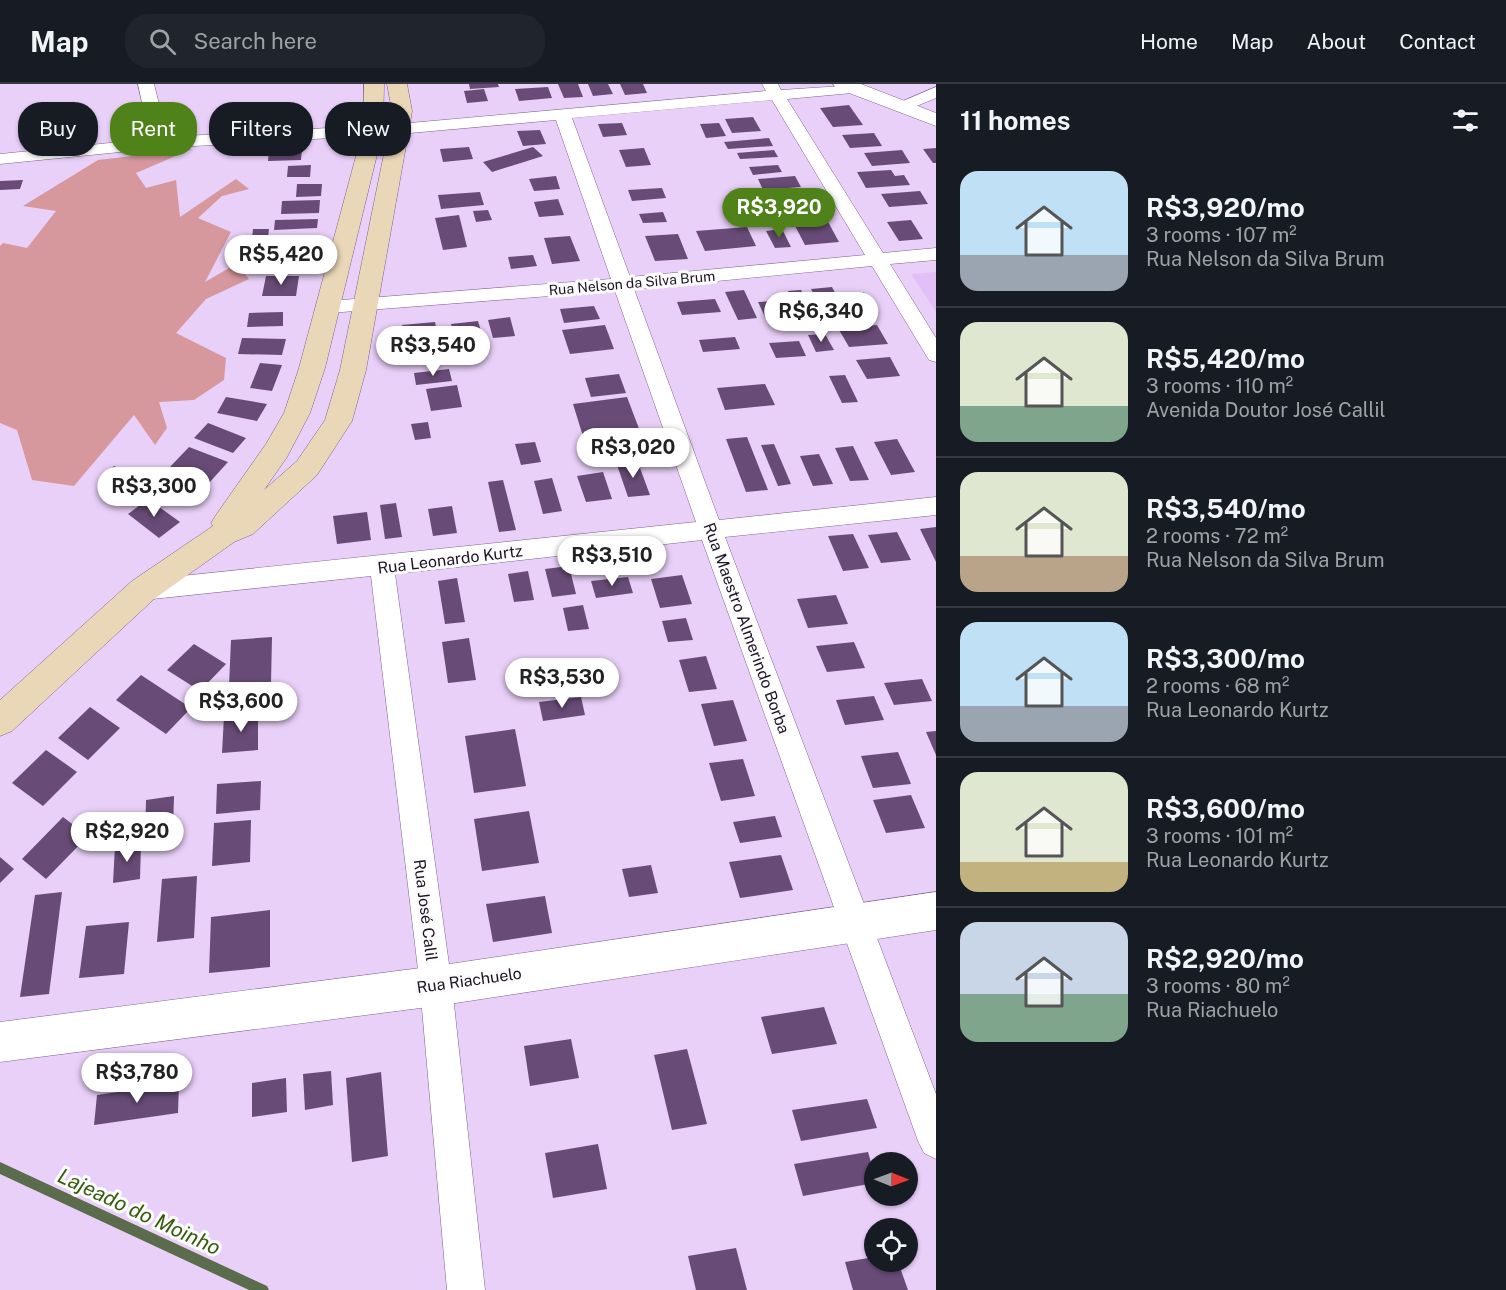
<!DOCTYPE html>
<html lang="en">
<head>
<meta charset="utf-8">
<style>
	:root { --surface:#171b24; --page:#20242c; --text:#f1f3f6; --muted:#9ea1a6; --line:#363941; --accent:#4f8319 }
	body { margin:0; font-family:"Public Sans",sans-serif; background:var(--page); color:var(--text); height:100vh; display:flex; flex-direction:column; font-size:22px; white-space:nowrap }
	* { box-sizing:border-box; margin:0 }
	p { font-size:20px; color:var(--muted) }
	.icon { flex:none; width:33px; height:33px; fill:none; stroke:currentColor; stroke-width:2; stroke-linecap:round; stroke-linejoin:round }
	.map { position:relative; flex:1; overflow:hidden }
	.side { display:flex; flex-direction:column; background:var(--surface); width:570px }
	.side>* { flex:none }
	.hud { position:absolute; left:18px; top:18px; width:570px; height:54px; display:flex; gap:12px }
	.needle { width:39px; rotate:91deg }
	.fabs { position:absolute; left:864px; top:1068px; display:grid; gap:12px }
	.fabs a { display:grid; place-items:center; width:54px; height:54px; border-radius:50%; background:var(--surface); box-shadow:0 2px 4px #0004; font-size:30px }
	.price { position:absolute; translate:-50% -51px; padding:0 14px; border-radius:21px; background:#fff; color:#222; font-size:20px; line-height:39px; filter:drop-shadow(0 2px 3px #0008) }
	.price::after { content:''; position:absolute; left:50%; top:36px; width:18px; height:14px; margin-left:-9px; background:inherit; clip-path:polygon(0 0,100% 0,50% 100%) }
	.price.on { background:var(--accent); color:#fff }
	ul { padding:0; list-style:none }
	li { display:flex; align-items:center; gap:18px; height:150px; padding:0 24px }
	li+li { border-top:2px solid var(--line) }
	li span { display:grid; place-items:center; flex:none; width:168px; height:120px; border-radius:18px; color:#555 }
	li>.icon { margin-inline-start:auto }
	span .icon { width:72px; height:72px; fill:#fffc; stroke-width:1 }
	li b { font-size:26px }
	h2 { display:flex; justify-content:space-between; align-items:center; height:72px; padding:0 24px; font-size:26px }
	.tag { padding:0 21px; border-radius:24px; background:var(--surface); box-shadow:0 2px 4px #0004; font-size:21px; line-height:54px }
	.tag.on { background:var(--accent); color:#fff }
	header { display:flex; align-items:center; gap:36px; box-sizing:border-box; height:84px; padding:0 30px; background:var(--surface); border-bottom:2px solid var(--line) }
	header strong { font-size:28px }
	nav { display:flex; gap:33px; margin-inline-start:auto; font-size:21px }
	.search { width:420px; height:54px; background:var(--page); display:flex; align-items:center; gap:15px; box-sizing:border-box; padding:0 21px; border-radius:24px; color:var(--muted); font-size:22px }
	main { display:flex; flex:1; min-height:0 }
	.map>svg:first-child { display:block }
</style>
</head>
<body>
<header>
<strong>Map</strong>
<div class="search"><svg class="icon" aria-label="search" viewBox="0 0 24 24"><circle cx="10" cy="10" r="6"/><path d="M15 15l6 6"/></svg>Search here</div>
<nav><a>Home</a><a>Map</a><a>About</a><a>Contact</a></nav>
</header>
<main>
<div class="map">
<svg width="936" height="1206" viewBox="0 0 936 1206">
	<rect width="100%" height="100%" fill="#e9d0f8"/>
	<polygon fill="#e2bff7" points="936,188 936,228 911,190"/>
	<polygon fill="#d6979d" points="192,65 136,89 146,104 176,96 180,133 236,95 249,105 222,112 198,134 231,148 205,198 236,180 249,195 206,215 176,249 226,274 224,296 194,316 159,318 167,344 155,361 134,331 74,402 32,396 17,346 0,339 0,162 3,159 27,164 56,127 23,122 98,76"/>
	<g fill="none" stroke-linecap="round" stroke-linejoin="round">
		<polygon fill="#5a6c4c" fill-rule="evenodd" points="0,1078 267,1202 269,1206 249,1206 0,1090"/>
	</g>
	<g fill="#684c77">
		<polygon points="469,0 498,0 499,3 470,5"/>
		<polygon points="558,0 578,0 583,13 564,14"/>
		<polygon points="588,0 608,0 613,10 593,12"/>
		<polygon points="620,0 643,0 647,9 625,11"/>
		<polygon points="548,3 552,14 519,17 515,5"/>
		<polygon points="484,5 488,17 467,19 464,7"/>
		<polygon points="849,21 863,41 833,43 820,24"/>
		<polygon points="753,33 761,47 732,49 725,35"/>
		<polygon points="622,39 627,51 603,53 598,40"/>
		<polygon points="719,39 726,52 706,54 700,40"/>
		<polygon points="540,46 546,60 523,62 517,47"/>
		<polygon points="874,49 882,62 850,64 842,51"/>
		<polygon points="769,54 773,62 728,65 724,58"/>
		<polygon points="469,63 473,75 443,78 440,65"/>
		<polygon points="533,63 543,72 492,88 483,78"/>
		<polygon points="644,64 651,81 626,83 619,66"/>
		<polygon points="936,64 936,79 933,79 923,65"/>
		<polygon points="302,65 301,76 268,77 269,66"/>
		<polygon points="774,66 778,73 740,75 737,69"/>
		<polygon points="902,66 910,79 872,82 864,69"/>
		<polygon points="311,81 310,93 287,93 288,82"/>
		<polygon points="778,81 782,88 753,91 749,83"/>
		<polygon points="891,86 895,92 904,91 910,101 866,104 857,88"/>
		<polygon points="556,92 560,105 534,107 529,95"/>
		<polygon points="795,92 801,103 763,106 758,95"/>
		<polygon points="23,96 20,105 0,106 0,97"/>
		<polygon points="297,100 322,100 321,112 296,113"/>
		<polygon points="662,104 666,114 632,117 628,106"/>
		<polygon points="920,107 928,120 889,123 881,110"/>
		<polygon points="480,108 484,121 441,125 438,111"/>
		<polygon points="804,113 812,127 786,129 778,115"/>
		<polygon points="558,115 564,131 539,133 534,118"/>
		<polygon points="320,116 319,129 281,130 282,117"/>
		<polygon points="488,126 492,136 476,138 473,127"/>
		<polygon points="663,128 667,138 643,139 639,130"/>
		<polygon points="459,131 467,163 443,166 435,134"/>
		<polygon points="772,132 777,141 753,143 748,134"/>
		<polygon points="318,135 317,144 274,146 275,136"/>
		<polygon points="827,136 839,158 805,161 793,138"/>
		<polygon points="911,136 923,155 899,157 887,138"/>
		<polygon points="747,143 756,162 705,167 696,147"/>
		<polygon points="253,145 269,145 268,154 252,155"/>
		<polygon points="782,145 791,163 775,164 766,147"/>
		<polygon points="678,150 688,175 655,177 645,152"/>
		<polygon points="570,152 580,177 552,180 544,154"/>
		<polygon points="533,171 537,182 511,185 508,173"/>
		<polygon points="266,192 299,192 296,212 262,212"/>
		<polygon points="832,203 843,224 822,226 811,205"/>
		<polygon points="744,206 757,234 738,236 725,208"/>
		<polygon points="801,206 810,222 796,224 788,207"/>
		<polygon points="864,208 875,228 856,230 845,210"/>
		<polygon points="715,215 721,228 682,231 677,218"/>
		<polygon points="775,217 783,234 766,235 758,218"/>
		<polygon points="594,222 600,235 564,239 560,225"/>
		<polygon points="283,228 283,242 247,243 249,229"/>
		<polygon points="510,233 515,252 493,254 488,236"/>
		<polygon points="478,237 483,254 455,257 451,240"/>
		<polygon points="435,238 438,255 406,259 402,241"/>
		<polygon points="605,241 614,265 570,270 562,246"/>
		<polygon points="877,241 888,260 849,263 838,244"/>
		<polygon points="825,250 834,266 816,268 808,251"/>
		<polygon points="735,253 740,265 703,268 699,256"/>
		<polygon points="242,254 286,255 282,271 238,270"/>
		<polygon points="799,257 806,272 776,274 769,259"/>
		<polygon points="890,273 900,292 867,295 856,276"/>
		<polygon points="260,279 282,281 272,307 250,304"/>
		<polygon points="449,285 452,297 416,301 414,289"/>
		<polygon points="619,290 626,309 591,313 585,294"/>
		<polygon points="845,291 858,318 842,319 829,292"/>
		<polygon points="765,300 775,321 725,326 717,304"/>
		<polygon points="457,301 462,323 431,327 426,305"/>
		<polygon points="226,313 267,320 257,337 217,329"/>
		<polygon points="627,313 649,371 591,378 573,320"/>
		<polygon points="428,338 431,354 415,356 411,340"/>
		<polygon points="208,339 246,354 233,369 194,354"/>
		<polygon points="747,353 768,406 746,408 726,355"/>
		<polygon points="897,355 915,388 891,391 874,358"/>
		<polygon points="535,358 541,378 521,381 515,360"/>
		<polygon points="774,360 791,400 778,402 761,361"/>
		<polygon points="853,362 869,396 850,397 835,364"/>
		<polygon points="189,363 228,378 209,399 169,384"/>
		<polygon points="819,370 833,400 813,402 800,372"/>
		<polygon points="637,376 650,411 628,413 616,378"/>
		<polygon points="114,382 135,392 123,404 101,394"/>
		<polygon points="603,388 612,415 586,418 577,392"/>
		<polygon points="552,394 562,427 543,430 534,397"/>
		<polygon points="503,396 516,446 499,448 488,398"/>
		<polygon points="148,415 180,438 159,454 128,430"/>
		<polygon points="396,419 402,453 385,455 380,421"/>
		<polygon points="452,422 457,449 433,452 428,425"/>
		<polygon points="367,428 371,456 337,460 333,432"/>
		<polygon points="936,443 936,478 920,445"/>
		<polygon points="897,448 911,476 881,479 868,451"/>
		<polygon points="853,450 869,484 843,487 828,452"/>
		<polygon points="569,482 576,510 552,513 545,485"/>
		<polygon points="528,487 534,516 514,518 508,490"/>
		<polygon points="682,491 692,520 660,524 651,495"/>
		<polygon points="628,493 633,509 596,514 591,497"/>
		<polygon points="457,494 465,538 445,540 438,497"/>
		<polygon points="836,511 848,540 808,544 797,515"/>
		<polygon points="583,521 589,545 568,547 563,524"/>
		<polygon points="686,534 693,556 668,558 662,537"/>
		<polygon points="272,553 271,599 229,602 231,556"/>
		<polygon points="469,554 476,596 448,599 442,558"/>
		<polygon points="854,558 865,584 827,588 816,562"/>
		<polygon points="194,560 226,580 200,607 167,586"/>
		<polygon points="706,572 717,605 689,608 679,576"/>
		<polygon points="141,591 191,624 166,650 116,616"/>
		<polygon points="922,595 932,617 894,621 884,599"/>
		<polygon points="874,612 884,636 845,641 836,616"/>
		<polygon points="581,613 585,631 543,637 539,618"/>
		<polygon points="733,616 747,657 714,662 701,620"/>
		<polygon points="90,623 120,644 88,676 58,654"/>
		<polygon points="258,629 258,666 222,669 224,632"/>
		<polygon points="515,645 526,702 474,709 465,652"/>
		<polygon points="936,647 936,671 926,648"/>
		<polygon points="46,666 77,688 43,722 12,699"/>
		<polygon points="898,668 911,700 873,704 861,672"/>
		<polygon points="743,675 755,712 721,717 709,679"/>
		<polygon points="261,697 260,726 216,730 217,700"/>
		<polygon points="911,711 925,744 886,749 873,716"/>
		<polygon points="174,712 173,745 145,749 146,716"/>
		<polygon points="529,727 539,779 482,787 474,735"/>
		<polygon points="775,732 782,753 740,759 733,738"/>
		<polygon points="63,733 88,752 46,795 22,775"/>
		<polygon points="251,736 250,778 212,782 214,739"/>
		<polygon points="141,759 140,795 113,799 115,762"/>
		<polygon points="781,771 793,806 740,814 729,778"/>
		<polygon points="0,773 14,785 0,799"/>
		<polygon points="651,781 658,809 629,813 622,785"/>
		<polygon points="197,792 194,854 157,858 162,795"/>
		<polygon points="62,808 49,910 20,913 35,811"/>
		<polygon points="545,812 552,849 493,858 486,820"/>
		<polygon points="270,826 270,883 209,889 211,833"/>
		<polygon points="129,838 124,890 79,894 86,842"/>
		<polygon points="824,923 837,960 772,970 761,933"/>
		<polygon points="571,955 579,994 530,1002 524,962"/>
		<polygon points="687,965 707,1040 672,1046 654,971"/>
		<polygon points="331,987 333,1021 305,1026 303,990"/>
		<polygon points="381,988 388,1072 352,1078 346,994"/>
		<polygon points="286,994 287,1028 252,1033 252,999"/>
		<polygon points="179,999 178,1029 94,1041 97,1011"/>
		<polygon points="867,1015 877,1044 801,1057 792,1026"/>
		<polygon points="598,1060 607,1105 553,1114 545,1069"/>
		<polygon points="868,1068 874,1089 874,1099 803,1112 794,1080"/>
		<polygon points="736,1164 747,1206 696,1206 688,1172"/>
		<polygon points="874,1173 874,1178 898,1178 908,1206 853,1206 845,1178"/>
	</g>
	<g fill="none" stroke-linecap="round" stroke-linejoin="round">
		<defs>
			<g id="minor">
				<path d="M138,0h16l13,53 232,-13 367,-33 -4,-7h16l3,6 77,-5 2,3 -2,3 -6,2 -65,6 96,154 53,-5v12l-46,4 46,74v24l-7,-2 -57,-94 -238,23 85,231 217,-23v18l-211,22 211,557v65l-12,-6 -6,-12 -216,-601 -307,34 57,412 33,304h-38l-27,-304 -49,-410 -228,24 -9,-3 -4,-7 4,-7 9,-3 553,-58 -81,-231 -286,22 -7,-2 -3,-4 3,-4 7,-2 282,-22 -55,-159 -157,14 -239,14 -160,16v-10l150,-15zM772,16l93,155 -235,22 -58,-159z"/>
				<polygon points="936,3 936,14 902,28 894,23 896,20"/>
			</g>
			<g id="tertiary">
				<polygon points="833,0 861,0 936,29 936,42 836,4"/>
				<polygon points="936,808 936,846 436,922 0,978 0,938 436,882"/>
			</g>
			<polygon id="secondary" points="364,0 384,0 383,46 325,284 310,329 287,373 264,406 297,377 325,336 340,286 389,45 392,27 387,0 407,0 412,27 409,45 366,286 352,337 317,391 253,450 234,458 154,515 12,647 0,652 0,616 132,497 213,442 211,439 216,431 266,360 284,329 299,284 363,46"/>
		</defs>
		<use href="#minor" stroke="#7e628f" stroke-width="1"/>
		<use href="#tertiary" stroke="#7e628f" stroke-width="1"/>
		<use href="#secondary" stroke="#7e628f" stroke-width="1"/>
		<use href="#minor" fill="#fff" fill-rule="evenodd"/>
		<use href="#tertiary" fill="#fff" fill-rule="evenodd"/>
		<use href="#secondary" fill="#ead7b8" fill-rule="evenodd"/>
	</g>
	<g text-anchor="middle" stroke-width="6" stroke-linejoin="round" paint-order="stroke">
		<g font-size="14" fill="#1e1324" stroke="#fcfcfc">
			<text transform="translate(632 199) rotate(-5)" y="5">Rua Nelson da Silva Brum</text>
		</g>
		<g font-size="16" fill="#1e1324" stroke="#fcfcfc">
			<text transform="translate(450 475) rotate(-7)" y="6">Rua Leonardo Kurtz</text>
			<text transform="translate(747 544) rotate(70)" y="6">Rua Maestro Almerindo Borba</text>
			<text transform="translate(426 826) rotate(83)" y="6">Rua José Calil</text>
			<text transform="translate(469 896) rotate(-8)" y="6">Rua Riachuelo</text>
		</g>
		<g font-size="21" font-style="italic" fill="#355c0d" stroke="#fcfcfc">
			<text transform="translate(139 1128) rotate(25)" y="7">Lajeado do Moinho</text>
		</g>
	</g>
</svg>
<div class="fabs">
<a><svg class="needle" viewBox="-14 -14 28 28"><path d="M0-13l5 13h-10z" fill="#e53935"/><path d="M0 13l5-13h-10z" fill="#9ea1a6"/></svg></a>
<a><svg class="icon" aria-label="locate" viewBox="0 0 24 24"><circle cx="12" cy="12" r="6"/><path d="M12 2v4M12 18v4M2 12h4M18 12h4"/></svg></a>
</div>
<b class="price on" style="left:779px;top:155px">R$3,920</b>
<b class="price" style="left:281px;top:202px">R$5,420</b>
<b class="price" style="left:821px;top:259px">R$6,340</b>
<b class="price" style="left:433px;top:293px">R$3,540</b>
<b class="price" style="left:633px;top:395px">R$3,020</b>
<b class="price" style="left:154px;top:434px">R$3,300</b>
<b class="price" style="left:612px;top:503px">R$3,510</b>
<b class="price" style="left:562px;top:625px">R$3,530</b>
<b class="price" style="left:241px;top:649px">R$3,600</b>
<b class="price" style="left:127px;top:779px">R$2,920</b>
<b class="price" style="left:137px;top:1020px">R$3,780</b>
<div class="hud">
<a class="tag">Buy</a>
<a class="tag on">Rent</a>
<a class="tag">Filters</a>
<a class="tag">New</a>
</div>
</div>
<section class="side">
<h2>11 homes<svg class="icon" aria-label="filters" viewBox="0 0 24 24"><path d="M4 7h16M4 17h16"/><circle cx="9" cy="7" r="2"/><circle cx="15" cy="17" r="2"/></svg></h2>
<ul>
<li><span style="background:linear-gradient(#bfe0f5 70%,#9aa5b1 0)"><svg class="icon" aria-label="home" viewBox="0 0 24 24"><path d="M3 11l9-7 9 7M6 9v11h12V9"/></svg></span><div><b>R$3,920/mo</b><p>3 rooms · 107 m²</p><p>Rua Nelson da Silva Brum</p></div></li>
<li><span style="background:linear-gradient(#dfe7d0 70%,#7fa58c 0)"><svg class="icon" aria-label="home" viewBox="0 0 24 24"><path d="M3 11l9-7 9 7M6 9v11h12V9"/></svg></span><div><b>R$5,420/mo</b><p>3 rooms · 110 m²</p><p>Avenida Doutor José Callil</p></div></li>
<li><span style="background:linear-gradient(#dfe7d0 70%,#b9a48a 0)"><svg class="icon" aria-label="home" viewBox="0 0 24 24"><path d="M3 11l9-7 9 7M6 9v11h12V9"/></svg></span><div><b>R$3,540/mo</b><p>2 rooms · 72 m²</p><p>Rua Nelson da Silva Brum</p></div></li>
<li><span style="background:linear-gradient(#bfe0f5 70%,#9aa5b1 0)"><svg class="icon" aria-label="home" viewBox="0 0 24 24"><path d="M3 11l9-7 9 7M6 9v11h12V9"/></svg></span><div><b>R$3,300/mo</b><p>2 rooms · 68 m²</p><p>Rua Leonardo Kurtz</p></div></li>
<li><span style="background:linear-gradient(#dfe7d0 75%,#c2b280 0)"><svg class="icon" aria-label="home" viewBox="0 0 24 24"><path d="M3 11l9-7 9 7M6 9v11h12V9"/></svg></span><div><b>R$3,600/mo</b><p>3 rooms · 101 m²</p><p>Rua Leonardo Kurtz</p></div></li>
<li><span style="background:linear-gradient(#c9d6e8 60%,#7fa58c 0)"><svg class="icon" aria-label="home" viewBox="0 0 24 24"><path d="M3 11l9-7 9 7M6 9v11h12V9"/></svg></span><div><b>R$2,920/mo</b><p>3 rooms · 80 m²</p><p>Rua Riachuelo</p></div></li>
</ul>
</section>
</main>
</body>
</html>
